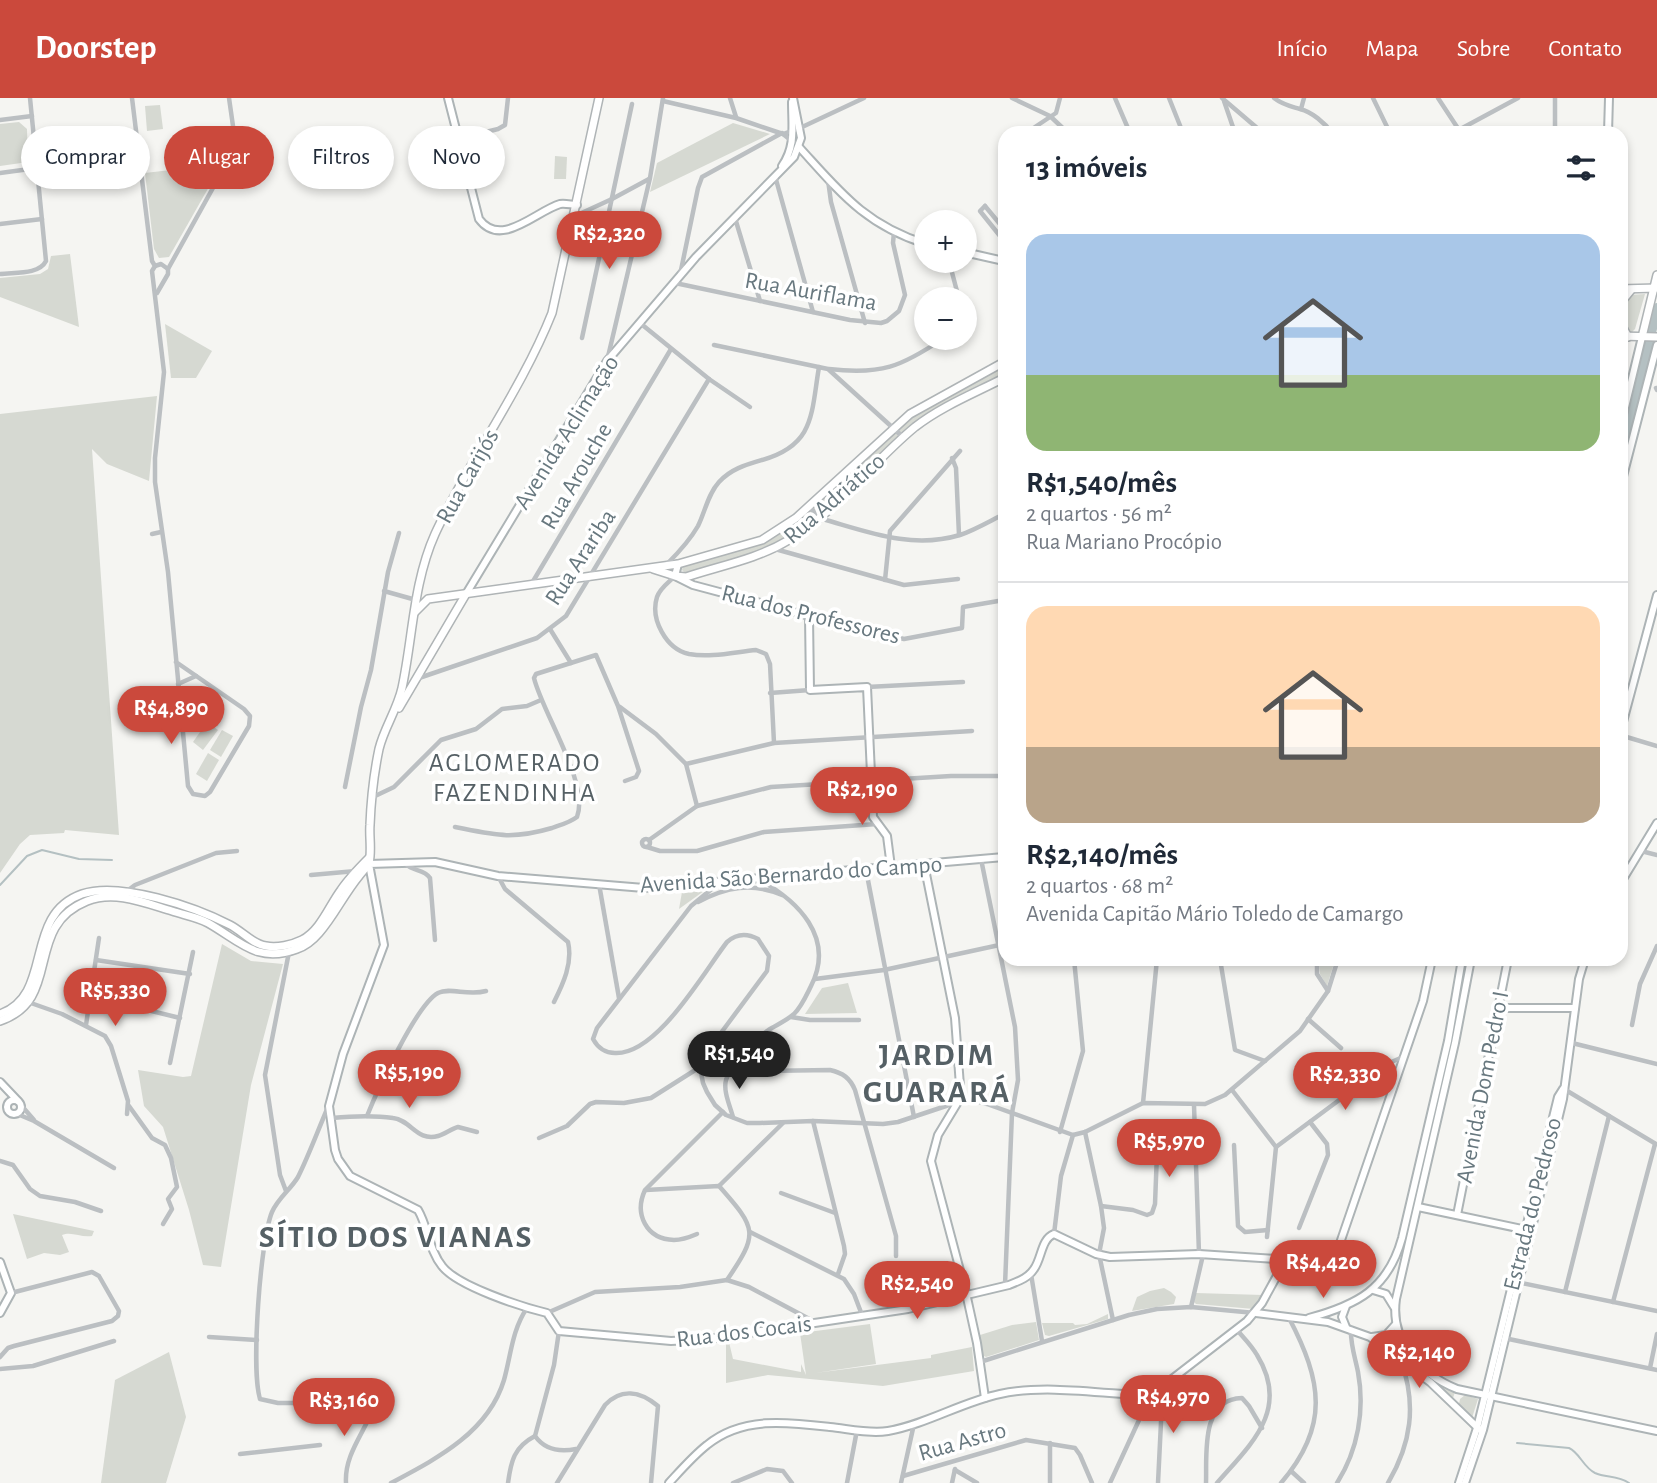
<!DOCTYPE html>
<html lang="pt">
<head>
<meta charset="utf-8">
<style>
	:root { --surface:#fff; --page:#f2f2f3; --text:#1f2937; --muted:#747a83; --line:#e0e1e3; --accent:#cb493c }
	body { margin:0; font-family:"Alegreya Sans",sans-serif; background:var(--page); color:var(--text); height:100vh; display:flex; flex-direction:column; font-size:26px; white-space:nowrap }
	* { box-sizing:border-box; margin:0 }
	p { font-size:23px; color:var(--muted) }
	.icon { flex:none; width:38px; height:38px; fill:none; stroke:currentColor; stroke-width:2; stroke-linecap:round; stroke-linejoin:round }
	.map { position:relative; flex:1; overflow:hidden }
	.panel { position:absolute; left:998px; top:28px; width:630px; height:840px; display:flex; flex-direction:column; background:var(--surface); border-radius:21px; box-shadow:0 4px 10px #0003 }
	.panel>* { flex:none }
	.top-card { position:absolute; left:21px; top:28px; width:665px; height:63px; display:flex; gap:14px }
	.fabs { position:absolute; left:914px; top:112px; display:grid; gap:14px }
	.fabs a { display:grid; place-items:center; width:63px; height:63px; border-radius:50%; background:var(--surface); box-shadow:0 4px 10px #0003; font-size:35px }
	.price { position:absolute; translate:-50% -60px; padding:0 16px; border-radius:24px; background:var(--accent); color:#fff; font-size:23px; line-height:46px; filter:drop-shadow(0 2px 4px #0008) }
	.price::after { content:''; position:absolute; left:50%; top:42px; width:21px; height:16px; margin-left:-10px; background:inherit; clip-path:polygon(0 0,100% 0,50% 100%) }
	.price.on { background:#222; color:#fff }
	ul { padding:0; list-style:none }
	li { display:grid; align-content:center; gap:14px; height:371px; padding:0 28px }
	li+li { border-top:2px solid var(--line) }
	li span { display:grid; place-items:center; height:217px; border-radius:21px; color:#555 }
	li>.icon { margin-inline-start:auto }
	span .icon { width:126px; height:126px; fill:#fffc; stroke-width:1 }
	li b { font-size:30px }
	h2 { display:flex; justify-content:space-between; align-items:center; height:84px; padding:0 28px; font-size:30px }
	.chip { padding:0 24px; border-radius:32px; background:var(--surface); box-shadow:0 4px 10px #0003; font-size:24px; line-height:63px }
	.chip.on { background:var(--accent); color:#fff }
	header { display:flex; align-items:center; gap:42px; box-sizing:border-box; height:98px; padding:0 35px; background:var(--accent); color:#fff }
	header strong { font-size:33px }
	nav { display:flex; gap:38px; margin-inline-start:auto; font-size:24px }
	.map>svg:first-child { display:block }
</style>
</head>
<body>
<header>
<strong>Doorstep</strong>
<nav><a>Início</a><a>Mapa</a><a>Sobre</a><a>Contato</a></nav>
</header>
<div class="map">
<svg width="1657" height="1385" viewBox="0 0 1657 1385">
	<rect width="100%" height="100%" fill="#f5f5f2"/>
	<g fill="#d6d9d2">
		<polygon points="160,7 163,31 147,33 145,8"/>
		<polygon points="19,24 27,31 28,64 0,68 0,26"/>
		<polygon points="733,25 770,36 650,94 657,65"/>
		<polygon points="555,58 567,59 566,81 554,81"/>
		<polygon points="222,66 169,159 159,160 154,151 145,75"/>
		<polygon points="70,156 79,229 0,199 0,180 40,176 48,171 51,158"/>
		<path d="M1645,196l-10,35 -4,4c-14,-9 -11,-27 -2,-38z"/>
		<polygon points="165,226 212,253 196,280 171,280"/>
		<polygon points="1004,267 1004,277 895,343 810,424 786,441 765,451 685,475 682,472 683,468 763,444 782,434 811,411 912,318"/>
		<polygon points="157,298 149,383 107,366 92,351 119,737 65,732 64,735 30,737 20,746 0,775 0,316"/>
		<polygon points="207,624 218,632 203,652 193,644"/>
		<polygon points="222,632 233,638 221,659 210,652"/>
		<polygon points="208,655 219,662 207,683 196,676"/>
		<polygon points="704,793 679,811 682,794"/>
		<polygon points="222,846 251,863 283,866 251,987 221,1169 203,1167 189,1112 163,1029 144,1008 138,972 183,979 191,978"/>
		<polygon points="1335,862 1327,888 1320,876 1319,865"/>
		<polygon points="848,885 857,915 805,916 822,890"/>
		<path d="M13,1116l81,17 -2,5c-11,2 -20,-5 -30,-1l7,17 -9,3 -16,-2 -17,6z"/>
		<polygon points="1164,1190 1171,1194 1176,1199 1174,1206 1132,1213 1137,1199 1150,1193"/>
		<polygon points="1196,1195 1263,1197 1254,1211 1196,1206 1194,1204"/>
		<polygon points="1108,1216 1108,1221 1049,1238 1045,1237 1042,1225 1073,1225 1075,1227 1087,1226"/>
		<polygon points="1036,1224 1039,1242 986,1259 982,1257 980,1237 1012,1227"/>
		<polygon points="870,1226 876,1266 815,1275 931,1260 931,1257 972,1249 974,1273 883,1288 768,1277 726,1285 726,1244 729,1244 733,1261 801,1274 801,1266 806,1277 800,1235"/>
		<polygon points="1392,1235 1402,1251 1419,1270 1435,1283 1455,1294 1453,1300 1382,1245 1382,1242"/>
		<polygon points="169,1254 186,1319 166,1385 101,1385 115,1282"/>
		<polygon points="1465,1297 1478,1301 1472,1320 1459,1306 1460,1301"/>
	</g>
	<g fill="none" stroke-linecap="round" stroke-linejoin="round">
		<g stroke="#b4c0c2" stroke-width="2">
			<polyline points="0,787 27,758 42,752 79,761 112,762"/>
			<path d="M1517,1345l52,5c11,5 14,19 26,25 11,5 23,2 34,10"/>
		</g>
		<polyline stroke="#b4c0c2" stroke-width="10" points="1620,361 1657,210"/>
		<defs>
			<g id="secondary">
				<path d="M448,0l31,121c22,30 57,-8 81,-15 5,-1 12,1 17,1"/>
				<polyline points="1608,35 1609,0"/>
				<path d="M799,49c41,45 66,78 127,97"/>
				<path d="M782,68c14,-20 10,-40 10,-64"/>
				<polyline points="964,154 1004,163"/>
				<polyline points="1620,330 1642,239"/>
				<polyline points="1620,390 1657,247"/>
				<polyline points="678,466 675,478 693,487 809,518 810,592 867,589 873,719 887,738 891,769"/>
				<polyline points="466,496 607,263 696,159 794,59 801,40 793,0"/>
				<polyline points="1620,635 1657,497"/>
				<path d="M1004,759l-360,31 -146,-12 -63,-14 -66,2 15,81 -41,109 -14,52 6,44 3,9 12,17 68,34c10,17 11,40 24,56 15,20 80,41 105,47l12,18 112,10 37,-2 200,-30 101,-24c10,-4 19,-7 25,-16 8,-11 7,-30 20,-35l42,20 14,3 89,-3 124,8 9,-3 7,-13 84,-245 9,-42"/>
				<polyline points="924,766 955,920 960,988 958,1004 938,1037 931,1063 966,1195 977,1245 985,1300"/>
				<polyline points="1620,786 1657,725"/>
				<path d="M1471,861l-16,84 -59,256c-6,42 24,75 61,90l200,42"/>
				<polyline points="1498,910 1575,910"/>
				<polyline points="0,984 18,1003"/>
				<circle cx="14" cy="1009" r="7"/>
				<polyline points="1418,1109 1527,1132"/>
				<polyline points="1457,1117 1508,861"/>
				<polyline points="0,1164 11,1195 0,1215"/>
				<polyline points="1373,1192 1386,1196 1394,1209"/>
				<polyline points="1346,1208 1342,1219 1346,1229"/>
				<polyline points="1256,1215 1328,1224 1370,1239 1430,1284 1479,1331"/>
				<path d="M1309,1220c48,-13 79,-29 93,-80l46,-197 14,-82"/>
				<polyline points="1372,1239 1386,1237 1396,1226"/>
				<path d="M669,1385c12,-13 24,-27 38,-38 35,-29 81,-23 123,-18 19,2 40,7 58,4 39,-7 74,-29 112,-37 39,-9 93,-2 134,1l18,-3 7,-3 88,-68 15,-18 23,-42"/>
				<polyline points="1459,1385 1477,1330 1558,999 1563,991"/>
				<polyline points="1465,1385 1483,1332 1563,1001 1579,881 1585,861"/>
			</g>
			<g id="primary">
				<polyline points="1620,191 1657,190"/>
				<polyline points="1620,222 1622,203 1631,192"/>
				<polyline points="1620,224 1628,239"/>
				<polyline points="1620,238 1657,239"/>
				<polyline points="1642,239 1657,177"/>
				<path d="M653,471l22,7 11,1c33,-11 71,-18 101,-36 50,-29 84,-78 128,-114 27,-21 60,-34 89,-49"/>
				<polyline points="415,514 428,501 678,466 762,442 796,420 910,316 1004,264"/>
				<polyline points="399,610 466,496"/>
				<path d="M0,916c55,-19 22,-99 82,-120 38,-13 113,13 148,31 12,6 22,19 36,21 11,2 26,-1 36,-6 19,-10 27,-34 39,-50 8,-12 18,-22 28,-32"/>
				<path d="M0,923c64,-22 22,-94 87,-120 28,-11 58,2 85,10 12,4 25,6 36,12 32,18 49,41 89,26 9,-3 16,-9 22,-16 15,-17 25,-39 40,-57 3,-4 8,-9 10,-13 3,-12 0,-27 1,-38 1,-26 4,-52 9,-76 5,-21 18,-39 23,-61 11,-51 11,-105 33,-154 35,-76 86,-143 117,-221l47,-215"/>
			</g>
		</defs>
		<use href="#secondary" stroke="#adb4b6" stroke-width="10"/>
		<use href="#primary" stroke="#afb4b6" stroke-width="10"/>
		<g stroke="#bbbfc2" stroke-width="4.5">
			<polyline points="132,0 152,163 155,168 152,173 164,274 155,360 155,384 168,474 188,688 193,696 205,698 210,694 249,628 250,618 244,611 176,564"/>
			<polyline points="730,0 736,19"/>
			<polyline points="1012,0 1050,18 1068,35"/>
			<polyline points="1115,0 1130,35"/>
			<polyline points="1169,0 1183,35"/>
			<polyline points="1222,0 1263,35"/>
			<path d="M1274,0c9,7 16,8 26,11 12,3 25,14 32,24"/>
			<polyline points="1373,0 1390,35"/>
			<polyline points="1438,0 1459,32"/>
			<polyline points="1555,0 1555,35"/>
			<polyline points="663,3 736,20 783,36 793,44"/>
			<polyline points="1224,3 1235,35"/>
			<polyline points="1301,11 1304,0"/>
			<polyline points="0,22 32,18"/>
			<polyline points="1026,35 1056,15 1060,0"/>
			<polyline points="1453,35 1518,0"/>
			<polyline points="783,36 800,30 864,0"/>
			<polyline points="458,41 498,31 505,27 508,0"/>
			<polyline points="35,47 56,45"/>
			<polyline points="0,75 37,70"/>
			<polyline points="775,78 813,214"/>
			<polyline points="828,82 831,104 865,225"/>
			<polyline points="985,108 980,113 1004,143"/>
			<polyline points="985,108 1004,131"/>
			<polyline points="575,118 612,101 649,81"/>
			<polyline points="735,120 760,203"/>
			<polyline points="0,126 42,121"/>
			<polyline points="949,163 959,201"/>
			<polyline points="155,168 161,166 168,171"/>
			<path d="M0,176c14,-2 39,1 46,-13l-16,-163"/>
			<polyline points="680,177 698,90 702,79 782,35"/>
			<polyline points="675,185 850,222 881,225 887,223 899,213 905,197 893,145 894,134"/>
			<polyline points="157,195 168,176 168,171 234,52 235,42 229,0"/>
			<polyline points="640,225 709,281 750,309"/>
			<polyline points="582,240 632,6"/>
			<polyline points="714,247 828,271 903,339"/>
			<polyline points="607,263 650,80 663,0"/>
			<path d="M829,271c52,6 72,-2 115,-31"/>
			<polyline points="1656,290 1657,292"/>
			<polyline points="952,360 956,370 959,437"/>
			<path d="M810,409l9,11 7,2c45,13 87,29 134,15 15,-5 30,-14 44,-21"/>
			<polyline points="152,436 161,434"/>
			<polyline points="775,451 904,487 958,481"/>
			<path d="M667,466c11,-11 23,-24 31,-38 7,-14 10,-32 21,-44 12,-13 26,-17 43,-22 53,-15 49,-46 57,-93"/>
			<path d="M675,478c-7,7 -15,12 -18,21 -7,22 9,52 32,57 21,4 46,-2 67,-4l10,4 4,10 4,79"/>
			<polyline points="885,482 890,433 960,353"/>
			<polyline points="532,485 671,251"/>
			<polyline points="384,493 416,502"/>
			<polyline points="809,518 904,541 962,530 963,509 1004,502"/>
			<polyline points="550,531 571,565"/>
			<polyline points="419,580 537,540 566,518 709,281"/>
			<polyline points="178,586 196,578"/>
			<polyline points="867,589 963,584"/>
			<polyline points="770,595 810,592"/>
			<polyline points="620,609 656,636 686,666 697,708"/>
			<polyline points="1620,637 1657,648"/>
			<polyline points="686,666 774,645 972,633"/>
			<polyline points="345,689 361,609 371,572 388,474 399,435"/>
			<polyline points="373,699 394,689 441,642 476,631 502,611 527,608 541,602"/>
			<path d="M455,729c40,8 56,13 97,1 8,-3 17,-5 25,-11 13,-33 -35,-105 -43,-139l2,-4 60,-19 22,51 21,65 -3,6 -11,4"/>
			<circle cx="646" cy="745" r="4"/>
			<polyline points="649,742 697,708 771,689 951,678 1004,678"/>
			<polyline points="647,749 660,753 697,753 764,734 877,726"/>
			<polyline points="1641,753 1657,757"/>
			<polyline points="981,761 1015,929 1018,982 1012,1015 1005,1187"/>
			<path d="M405,764c5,10 19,6 25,16l5,62"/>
			<polyline points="866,772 914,1019"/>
			<polyline points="311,777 356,773"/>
			<path d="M498,778l7,13 63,53c5,21 -5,42 -14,60"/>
			<path d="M719,785l-28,23 -94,122 -4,11c5,9 12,14 22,14 42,2 88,-80 112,-111 9,-8 20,-9 31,-3l11,17 -2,15 -55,74 -12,22 3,16 4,9 8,13 11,10 21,8h13l53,-2 70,3 15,-2 60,-20 13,-2 16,4 86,31 12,-3 58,-29 62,1 20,-9 75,-64 28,-40 10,-32"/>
			<polyline points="599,786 619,900"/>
			<polyline points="127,793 135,787 216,755 237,753"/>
			<path d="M698,804c28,-15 54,-20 84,-7"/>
			<polyline points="1220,861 1235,952 1265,963"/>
			<polyline points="96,862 190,876"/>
			<polyline points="1317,863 1317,876 1328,893"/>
			<polyline points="1317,863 1323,861"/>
			<polyline points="815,881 884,872 1004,846"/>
			<polyline points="90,898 180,920"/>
			<polyline points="28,904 62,916 105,938 111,948 128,1003 127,1016"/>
			<polyline points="791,919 810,922 859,922"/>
			<polyline points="1308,921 1341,950"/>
			<polyline points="86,927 99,840"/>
			<polyline points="1632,927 1640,886 1657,848"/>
			<polyline points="1572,945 1657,966"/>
			<path d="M736,963l18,10 76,-1c13,3 20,8 25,20l41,146v20"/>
			<polyline points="170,965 193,854"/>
			<polyline points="1564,991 1656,1046"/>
			<polyline points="1232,992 1276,1049 1267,1139"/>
			<polyline points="1143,1005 1157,861"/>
			<polyline points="21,1007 34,1022"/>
			<polyline points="1194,1007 1199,1156"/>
			<polyline points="129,1008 152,1040 165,1047 171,1060 177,1089 168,1101 172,1111 163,1126"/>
			<path d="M328,1009c-10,23 -19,48 -30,70 -7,12 -20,21 -26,35 -12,29 -21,157 -12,187l18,4h19l20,-2 43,-12 9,2 8,6c-7,30 -33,54 -31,86"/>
			<polyline points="15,1015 34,1023 114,1070"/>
			<path d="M367,1018c10,-25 49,-111 71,-123 12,-6 30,3 48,-2"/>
			<path d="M733,1019c-3,-11 -10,-26 -7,-37 6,-19 25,-37 41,-49 9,-6 19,-10 27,-17 8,-8 12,-18 17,-28 25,-49 -14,-86 -53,-107"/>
			<path d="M332,1020c20,-2 41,-3 61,0 18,2 24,24 45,18 7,-2 13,-7 20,-9l19,5"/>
			<polyline points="813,1023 844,1148 845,1156 838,1176"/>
			<polyline points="1060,1034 1083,953 1074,861"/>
			<polyline points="1085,1034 1101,1108 1104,1130 1099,1156 1113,1222"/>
			<polyline points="539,1040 567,1028 590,1006 596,1004 624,1005 651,1000 700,969"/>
			<polyline points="1234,1047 1238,1128 1245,1134 1268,1132"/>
			<polyline points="1276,1049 1389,965 1403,959"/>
			<polyline points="0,1063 13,1067 30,1091 40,1098 75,1104 101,1113"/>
			<polyline points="719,1088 783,1025"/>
			<path d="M646,1092l73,-4c38,43 40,47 8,94"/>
			<polyline points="286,1093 280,1077 265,977 289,854"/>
			<polyline points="781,1095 835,1115"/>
			<polyline points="1101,1108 1133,1112 1147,1117 1152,1115 1155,1106 1158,1029"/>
			<polyline points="1299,1130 1328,1057 1327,1046 1310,1024"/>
			<polyline points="750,1134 844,1181 854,1196 862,1217"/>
			<path d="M697,1136c-7,3 -15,6 -23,6 -28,-1 -40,-26 -29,-50l78,-78"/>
			<polyline points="1054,1136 1061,1078 1073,1037"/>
			<polyline points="1031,1176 1042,1243"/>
			<polyline points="1517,1184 1657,1213"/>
			<polyline points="1565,1194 1609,1018"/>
			<polyline points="1613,1204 1655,1046"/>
			<polyline points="1191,1209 1203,1157"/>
			<polyline points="547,1215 595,1194 680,1189 727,1182 749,1189 815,1224"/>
			<path d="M559,1233l-5,34 -19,71c10,14 26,16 41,13"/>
			<polyline points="209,1239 257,1242"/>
			<polyline points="1504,1240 1657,1272"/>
			<polyline points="0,1259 8,1250 14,1248 112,1223 118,1218 119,1213 99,1178 92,1174 11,1195"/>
			<polyline points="980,1264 1129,1217 1157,1211 1191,1209 1255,1215"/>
			<polyline points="1650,1270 1657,1236"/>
			<polyline points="0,1271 33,1268 114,1243"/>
			<polyline points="1050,1345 1050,1385"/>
			<polyline points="240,1356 320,1347"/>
			<polyline points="955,1372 977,1385"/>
			<polyline points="1291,1373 1304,1385"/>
			<polyline points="903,1378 1026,1342 1075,1350 1080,1357 1092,1385"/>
			<path d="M391,1385c45,-24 97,-50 113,-103 7,-25 8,-50 23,-72"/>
			<path d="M508,1385c3,-22 6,-36 27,-47"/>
			<path d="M557,1385l48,-78c16,-17 35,-14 53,1l-7,77"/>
			<polyline points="733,1385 767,1371 783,1373 792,1385"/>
			<polyline points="847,1385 857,1332"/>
			<polyline points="901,1385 914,1326"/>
			<polyline points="952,1385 955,1371"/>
			<polyline points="1110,1385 1152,1294"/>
			<polyline points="1158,1385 1162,1304 1159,1291"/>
			<path d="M1206,1385c1,-28 -6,-84 36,-85l7,8 13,22"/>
			<path d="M1217,1385c33,-38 74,-73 40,-128 -5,-9 -13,-17 -20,-25"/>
			<path d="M1281,1385c49,-57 41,-102 8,-165"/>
			<path d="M1337,1385c21,-33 28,-73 21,-111 -3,-15 -8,-29 -7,-43"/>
			<path d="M1388,1385c23,-39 29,-78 13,-122"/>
		</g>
		<use href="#secondary" stroke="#fff" stroke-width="6"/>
		<use href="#primary" stroke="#fff" stroke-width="7"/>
	</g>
	<g text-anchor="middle" stroke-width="7" stroke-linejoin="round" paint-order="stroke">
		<g font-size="24" fill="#68787f" stroke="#fff">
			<text transform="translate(811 193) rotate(10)" y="8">Rua Auriflama</text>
			<text transform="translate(566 334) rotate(-58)" y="8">Avenida Aclimação</text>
			<text transform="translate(467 378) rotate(-61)" y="8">Rua Carijós</text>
			<text transform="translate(576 378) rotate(-60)" y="8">Rua Arouche</text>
			<text transform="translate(834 400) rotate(-41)" y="8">Rua Adriático</text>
			<text transform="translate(580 459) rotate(-57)" y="8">Rua Arariba</text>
			<text transform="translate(811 516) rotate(14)" y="8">Rua dos Professores</text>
			<text transform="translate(791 776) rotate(-4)" y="8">Avenida São Bernardo do Campo</text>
			<text transform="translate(1482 989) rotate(-79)" y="8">Avenida Dom Pedro I</text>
			<text transform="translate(1532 1106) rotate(-76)" y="8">Estrada do Pedroso</text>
			<text transform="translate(744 1233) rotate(-7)" y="8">Rua dos Cocais</text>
			<text transform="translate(962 1343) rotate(-16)" y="8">Rua Astro</text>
		</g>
		<g font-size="26" letter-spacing="2" fill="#556065" stroke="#fff">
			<text x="515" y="673">AGLOMERADO<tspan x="515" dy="30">FAZENDINHA</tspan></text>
		</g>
		<g font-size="32" font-weight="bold" letter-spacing="2" fill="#556065" stroke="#fff">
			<text x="937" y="967">JARDIM<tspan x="937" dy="37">GUARARÁ</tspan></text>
			<text x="396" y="1149">SÍTIO DOS VIANAS</text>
		</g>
	</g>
</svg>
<div class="fabs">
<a>+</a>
<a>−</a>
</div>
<b class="price" style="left:609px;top:173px">R$2,320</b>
<b class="price" style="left:171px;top:648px">R$4,890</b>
<b class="price" style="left:862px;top:729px">R$2,190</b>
<b class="price" style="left:115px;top:930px">R$5,330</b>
<b class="price on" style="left:739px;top:993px">R$1,540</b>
<b class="price" style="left:409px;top:1012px">R$5,190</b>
<b class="price" style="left:1345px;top:1014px">R$2,330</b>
<b class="price" style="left:1169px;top:1081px">R$5,970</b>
<b class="price" style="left:1323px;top:1202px">R$4,420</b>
<b class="price" style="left:917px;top:1223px">R$2,540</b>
<b class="price" style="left:1419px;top:1292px">R$2,140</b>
<b class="price" style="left:1173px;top:1337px">R$4,970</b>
<b class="price" style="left:344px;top:1340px">R$3,160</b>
<div class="top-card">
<a class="chip">Comprar</a>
<a class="chip on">Alugar</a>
<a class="chip">Filtros</a>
<a class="chip">Novo</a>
</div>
<section class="panel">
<h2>13 imóveis<svg class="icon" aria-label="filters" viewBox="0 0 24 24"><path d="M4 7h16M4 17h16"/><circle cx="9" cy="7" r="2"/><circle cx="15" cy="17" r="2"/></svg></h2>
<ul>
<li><span style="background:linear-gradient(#a9c7e8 65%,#8fb573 0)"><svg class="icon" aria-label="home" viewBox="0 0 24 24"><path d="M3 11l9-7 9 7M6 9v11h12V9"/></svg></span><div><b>R$1,540/mês</b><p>2 quartos · 56 m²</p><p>Rua Mariano Procópio</p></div></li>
<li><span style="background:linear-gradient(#ffd9b3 65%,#b9a48a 0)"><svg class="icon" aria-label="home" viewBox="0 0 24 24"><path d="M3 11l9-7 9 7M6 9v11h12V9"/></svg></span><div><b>R$2,140/mês</b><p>2 quartos · 68 m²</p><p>Avenida Capitão Mário Toledo de Camargo</p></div></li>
</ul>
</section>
</div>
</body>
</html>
